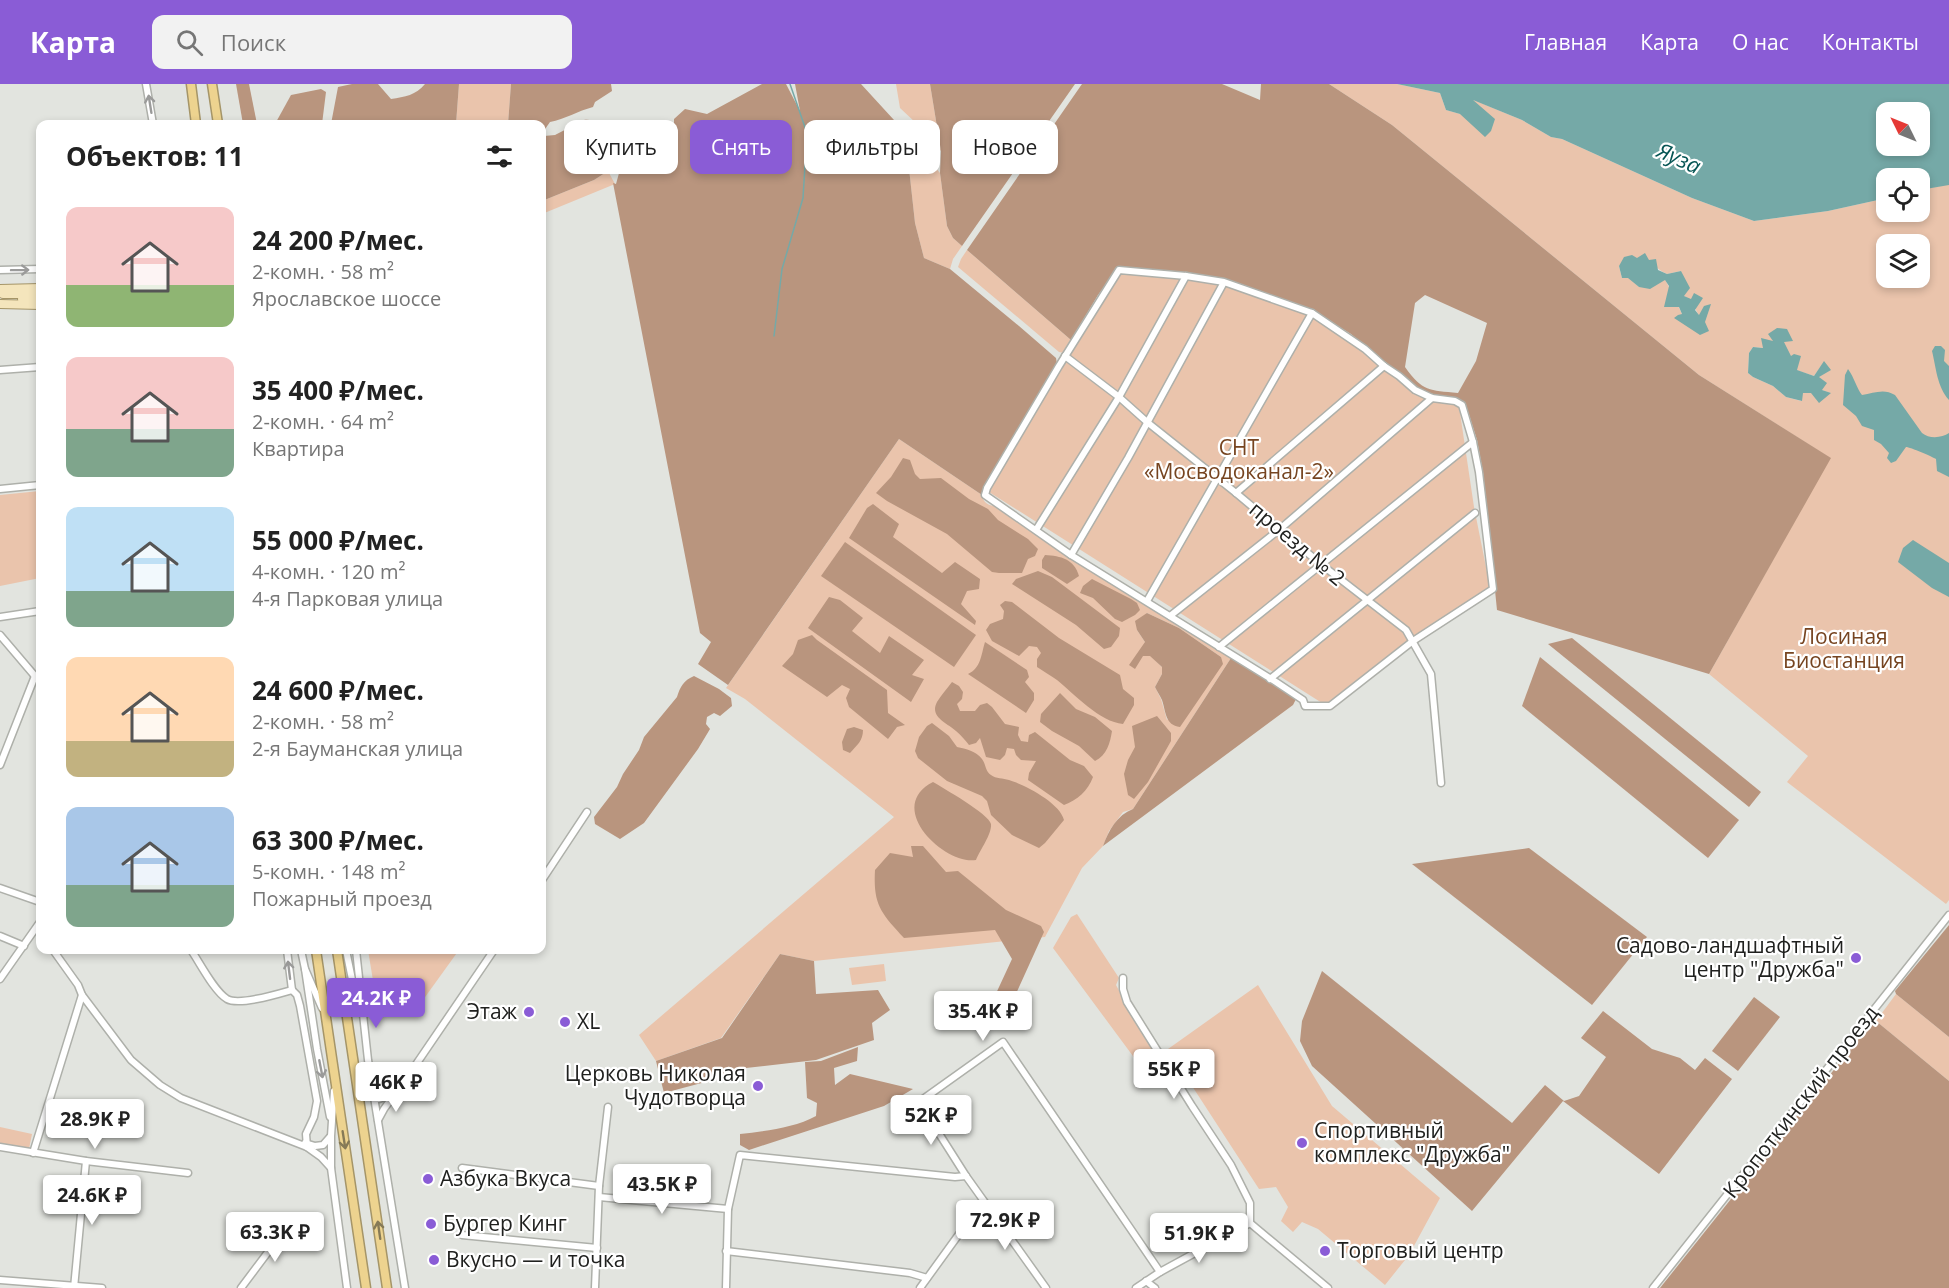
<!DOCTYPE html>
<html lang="ru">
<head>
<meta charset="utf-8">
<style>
	:root { --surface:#fff; --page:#f2f2f2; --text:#222; --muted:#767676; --accent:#8a5cd6 }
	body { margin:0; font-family:"Open Sans",sans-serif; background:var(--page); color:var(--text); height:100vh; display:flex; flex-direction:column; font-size:22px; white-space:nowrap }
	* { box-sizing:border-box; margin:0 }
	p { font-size:20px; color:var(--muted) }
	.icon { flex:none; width:33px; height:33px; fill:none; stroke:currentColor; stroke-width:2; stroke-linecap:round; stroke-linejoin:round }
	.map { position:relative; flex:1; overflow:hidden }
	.panel { position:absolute; left:36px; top:36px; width:510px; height:834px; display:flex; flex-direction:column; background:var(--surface); border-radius:12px; box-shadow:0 3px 9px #0003 }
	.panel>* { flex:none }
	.guide { position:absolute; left:564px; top:36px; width:570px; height:54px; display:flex; gap:12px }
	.needle { width:39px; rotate:313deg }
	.controls { position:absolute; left:1876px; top:18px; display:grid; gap:12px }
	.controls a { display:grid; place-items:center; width:54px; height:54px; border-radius:12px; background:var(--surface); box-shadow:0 3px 9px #0003; font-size:30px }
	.price { position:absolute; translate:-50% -51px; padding:0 14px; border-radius:6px; background:#fff; color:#222; font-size:20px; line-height:39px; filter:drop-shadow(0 2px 3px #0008) }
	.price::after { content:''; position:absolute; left:50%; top:36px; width:18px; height:14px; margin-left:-9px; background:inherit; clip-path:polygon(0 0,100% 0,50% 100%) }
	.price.current { background:var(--accent); color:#fff }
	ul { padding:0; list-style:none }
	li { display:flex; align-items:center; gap:18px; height:150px; padding:0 30px }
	li span { display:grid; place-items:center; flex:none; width:168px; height:120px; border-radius:12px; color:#555 }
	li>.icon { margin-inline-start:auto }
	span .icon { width:72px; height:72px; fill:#fffc; stroke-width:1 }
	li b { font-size:26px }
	h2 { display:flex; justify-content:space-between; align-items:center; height:72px; padding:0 30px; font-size:26px }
	.tag { padding:0 21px; border-radius:12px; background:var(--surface); box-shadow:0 3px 9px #0003; font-size:21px; line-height:54px }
	.tag.current { background:var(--accent); color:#fff }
	header { display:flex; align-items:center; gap:36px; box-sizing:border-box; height:84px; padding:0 30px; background:var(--accent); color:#fff }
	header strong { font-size:28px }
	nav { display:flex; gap:33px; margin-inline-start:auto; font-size:21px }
	.search { width:420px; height:54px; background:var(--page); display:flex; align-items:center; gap:15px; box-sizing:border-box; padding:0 21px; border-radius:12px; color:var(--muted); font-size:22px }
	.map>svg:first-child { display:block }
</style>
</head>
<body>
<header>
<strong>Карта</strong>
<div class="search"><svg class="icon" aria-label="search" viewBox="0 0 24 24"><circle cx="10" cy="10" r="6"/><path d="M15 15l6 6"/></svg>Поиск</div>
<nav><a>Главная</a><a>Карта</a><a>О нас</a><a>Контакты</a></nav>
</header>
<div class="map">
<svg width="1949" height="1204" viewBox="0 0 1949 1204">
	<rect width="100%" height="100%" fill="#e2e4df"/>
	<g fill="#eac4ac" fill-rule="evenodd">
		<polygon points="459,0 511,0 508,40 456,40"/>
		<polygon points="896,0 930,0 941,67 916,39 900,24"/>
		<path d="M1329,0h68l43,9 6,17 14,4 11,-15 51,21 29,17 11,2 130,59 62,23 74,-10 59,-13v14h33v-22l29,-6v716l-3,4 -159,-122 21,-26 -99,-82 121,-216 -131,-83 -307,-250zM1887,160h33v34h-33zM1637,174c16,2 17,10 30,16l14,-3 3,25 7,4 8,16 -17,-2 -17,-35 -26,8 -11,-10 -6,1 -3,-12zM1769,250l14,8 13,28 18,6 10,-14 -6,15 4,13 8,3 -28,-1 -1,9 -15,-4 -13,-11 -20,-9 -5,-4 1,-20 4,-6 11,1 10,-7z"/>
		<polygon points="905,48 940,89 947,142 953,154 962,162 953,175 950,185 924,174 915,139"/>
		<polygon points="608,87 615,100 542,130 542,117 594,96"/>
		<polygon points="967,166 1071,256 1064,269 1059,268 958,183 961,175"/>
		<polygon points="1121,189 1217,199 1312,230 1391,288 1415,308 1435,317 1455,319 1459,322 1474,423 1490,503 1331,619 1322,619 989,408 1063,282"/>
		<path d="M899,355l83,56c1,8 7,11 15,11l71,50 163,102 -98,151 -10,3 -14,19 -6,15 -21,22 -37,69 -231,24 -34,-7 -59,84 -65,23 -17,-26 255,-218 -149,-118 -19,-11zM1147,529l32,15 42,29 -54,63 -6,-21 -6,-12 7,-13v-7l-11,-11h-8l2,-14 -8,-12z"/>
		<polygon points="40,407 40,494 0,502 0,411"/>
		<polygon points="1077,830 1119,894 1116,901 1125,918 1161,977 1144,987 1053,864 1071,833"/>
		<polygon points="368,866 459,866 415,927 379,933"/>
		<polygon points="884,880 886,897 852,901 849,884"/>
		<polygon points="1258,901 1332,1022 1440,1114 1409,1171 1385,1201 1318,1145 1302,1138 1293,1148 1281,1137 1288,1123 1276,1103 1259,1105 1168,965"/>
		<polygon points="1896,910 1949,953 1949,997 1876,937"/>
		<polygon points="0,1043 32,1050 29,1065 0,1059"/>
	</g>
	<g fill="#b9957e" fill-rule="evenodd">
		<polygon points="236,0 249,0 257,40 243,40"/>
		<path d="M352,0h26l13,15c14,-2 25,-4 34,-15h34l-3,40h-125l7,-37z"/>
		<path d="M511,0h100l1,7 -17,11 -2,5c-15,4 -28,12 -43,15l-7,10 1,4 11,-1 29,-15c10,-1 16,4 21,11 0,13 4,27 3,40l-14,9 -52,21v-77h-34z"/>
		<polygon points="762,0 786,0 800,27 795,0 861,0 905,48 915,139 924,174 950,185 1019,242 1056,274 1057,280 982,411 899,355 728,601 698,580 711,558 700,549 613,99 616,100 621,82 624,43 636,43 656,60 674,49 674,35 685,25 707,30"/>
		<polygon points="930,0 1075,0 962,162 953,154 947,142 940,89 941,67"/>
		<path d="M1082,0h140l38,16 1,-16h68l63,41 307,250 132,83 -122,216 -212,-64 -14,-138 -6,-32 -11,-35 -8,-7 -24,-3 -18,-6 -65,-55 -38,-23 -86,-32 -40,-6 -68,-6 -21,28 -27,45 -104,-90zM1425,211l62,28 -11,38 -18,32c-29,-3 -35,-1 -53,-26l10,-64z"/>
		<polygon points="321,5 326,8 322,40 275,40 291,11"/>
		<polygon points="903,374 910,376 915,390 920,395 941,394 969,415 988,425 998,436 1028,455 1038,465 1035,472 1028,475 1022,489 999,489 992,488 947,450 887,417 876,409 891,393"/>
		<polygon points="873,420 899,440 893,453 942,489 955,478 980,495 979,505 967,507 961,520 976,537 975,541 849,454 867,424"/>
		<polygon points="845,458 976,551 954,583 821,492"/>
		<path d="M1045,471c16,1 29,4 34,21l-12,8 -25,-16v-8z"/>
		<polygon points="1038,487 1052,493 1120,544 1119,552 1111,563 1104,565 1076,541 1012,500 1016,495"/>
		<polygon points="1092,495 1131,515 1137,519 1140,526 1135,531 1122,538 1115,535 1093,514 1080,509 1083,502"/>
		<polygon points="829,513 840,516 863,534 852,547 880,569 889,552 924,576 912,591 924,595 911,618 808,544"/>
		<path d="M1005,517l7,1 47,36 61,37 3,14 11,9v7l-11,19c-23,-2 -49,-30 -66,-44 -7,-5 -14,-9 -20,-13v-8l4,-6 -4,-6 -8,-1 -10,10 -27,-15 -6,-11 4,-6 13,-5 1,-8 -4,-6z"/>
		<path d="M1147,529l32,15 42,29 2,7 -43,63c-15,-2 -14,-15 -18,-27 -2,-4 -5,-9 -7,-13l7,-13v-7l-12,-11h-7l-8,13 -6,-4 16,-23 -8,-12 -2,-9z"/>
		<polygon points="812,551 817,556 887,606 888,629 905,641 897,643 888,655 849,623 846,614 850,605 842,601 827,613 782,582 793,570 798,556"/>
		<polygon points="1572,554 1761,708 1749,723 1548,560"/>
		<path d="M985,558l42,28 2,7 -4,5 9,11v7l-8,13 -58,-39c13,-6 13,-19 17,-32z"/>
		<polygon points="1540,573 1739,736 1708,774 1522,622"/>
		<path d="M1231,574l65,41 -3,6 -190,141c6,-16 14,-31 30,-37z"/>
		<path d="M694,592l25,13 12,9 1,8 -12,10 -6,-3 -7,4 -1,7 4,5 -12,20 -54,74 -24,16 -25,-15 -1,-7 23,-30 6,-13 16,-24 5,-13 33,-40c3,-10 7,-17 17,-21z"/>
		<path d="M952,598l7,4 4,6 -1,7 -5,5 3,7h15l5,-6 7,-2 5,4 13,17 14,3 -1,8 3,6 7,1 1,-7 6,-3 35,28 14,6 9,11c-5,14 -16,23 -29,28l-36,-25 1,-7 7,-12 -15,-1 -5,-5 -2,-6 -7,-1 -2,7 -5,5 -14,-3 -6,-19 -4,5 -7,2c-4,-5 -8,-10 -13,-14 -9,-8 -27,-14 -19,-29 4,-7 10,-13 15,-20z"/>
		<path d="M1060,609l16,16 19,8 17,14c-2,12 -5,24 -17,30l-16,-15 -27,-15 -12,-9 1,-8z"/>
		<polygon points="1157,632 1171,649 1171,657 1148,698 1134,715 1128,711 1124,690 1128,676 1135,663 1132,642"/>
		<path d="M932,639l17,13 8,11c9,2 19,4 25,12 4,5 3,12 9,16 5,4 12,3 18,5 16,5 51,23 55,40l-19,23 -6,5 -27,-13 -21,-20 -4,-14 -5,-5 -35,-15 -29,-23 -3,-7 4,-14 8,-11z"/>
		<path d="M854,643l9,3c0,11 -6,15 -13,23l-7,-3 -1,-8 5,-13z"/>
		<path d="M933,698c10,6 56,32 58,42 1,10 -11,26 -15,36 -32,5 -92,-53 -43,-78z"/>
		<path d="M911,762h12l23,26 12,-1 48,39 35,16 3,6 -39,86 -12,-18 19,-41 -17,-29 -91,8c-23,-25 -31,-33 -29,-68l15,-17 23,4z"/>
		<polygon points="1529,764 1647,853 1592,921 1412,780"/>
		<polygon points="1949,841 1949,953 1896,910 1895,907"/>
		<polygon points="780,870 814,877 816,910 878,906 890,926 872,939 874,956 816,976 746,984 724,993 664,1009 656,977 722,954"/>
		<polygon points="1322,887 1512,1039 1545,1001 1564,1017 1579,1012 1606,973 1581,954 1603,927 1652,965 1680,974 1695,986 1705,974 1732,995 1659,1090 1563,1017 1472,1127 1312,982 1300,957 1302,937"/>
		<polygon points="1754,913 1780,933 1738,987 1712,967"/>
		<polygon points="1876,937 1949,997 1949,1204 1660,1204 1872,938"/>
		<path d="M858,963l-1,14 -23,7 1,17 15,-11 63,15 -29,17 -135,44 -9,-5v-11c25,-3 54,-6 76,-18l1,-13 -10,-5 -2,-36 16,-1z"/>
	</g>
	<g fill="#75a9a7" fill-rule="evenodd">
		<path d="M1397,0h552v101l-29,5v-12h-33v20l-59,13 -74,10 -62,-23 -130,-59 -11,-2 -29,-17 -49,-20 22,19 -4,12 -6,6 -25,-23 -14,-4 -6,-17zM1920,28v34h-33v-34z"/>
		<polygon points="1645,169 1649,176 1656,175 1658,186 1667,190 1681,187 1690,204 1684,212 1691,215 1694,209 1703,214 1695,226 1699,231 1704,222 1711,220 1705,238 1709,247 1700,251 1674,234 1678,231 1682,230 1679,223 1664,223 1669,202 1665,196 1650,205 1639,203 1628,194 1622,194 1619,182 1624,173 1632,171 1637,174"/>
		<polygon points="1777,244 1787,245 1793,257 1784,258 1791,272 1794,270 1801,272 1797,286 1814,292 1824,277 1831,286 1819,293 1827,299 1822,306 1831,309 1819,319 1811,309 1803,309 1802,317 1786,313 1773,302 1753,293 1748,289 1749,269 1753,263 1763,264 1761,254 1773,257 1768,250"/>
		<path d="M1935,262h6l4,4 -1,11 5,5v34c-12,-13 -13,-33 -17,-49z"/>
		<path d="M1848,285c6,8 9,20 14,26 12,-2 22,-7 33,0l27,38c7,6 20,5 27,0v44l-12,-6 -1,-12c-3,-2 -26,-12 -30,-12l-10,14 -5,2 -4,-5 2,-5 -8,-9 -7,-4v-10l-12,-4 -6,-10 -13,-11 2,-30z"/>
		<polygon points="1913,456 1949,479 1949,513 1932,504 1898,478 1903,464"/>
	</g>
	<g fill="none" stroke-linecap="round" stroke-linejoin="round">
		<polyline stroke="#75a9a7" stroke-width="1.5" points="774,252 782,185 803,114 807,49 790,0"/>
		<defs>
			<g id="minor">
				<polyline points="146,0 153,40"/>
				<polyline points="0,186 40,185"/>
				<polygon points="1119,186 1186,192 1224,198 1312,229 1365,265 1384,282 1399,292 1415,306 1432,314 1455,317 1462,321 1473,358 1479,388 1493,505 1413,557 1330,622 1305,622 1303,616 1276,598 1071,471 985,411 987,404 1059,282"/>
				<polyline points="1065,272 1119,313 1147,338 1236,409 1322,481 1406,546 1431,590 1441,699"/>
				<polyline points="0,286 40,283"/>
				<polyline points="0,405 40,401"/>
				<polyline points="1236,409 1384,282"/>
				<polyline points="1036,446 1119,313 1186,192"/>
				<polyline points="1071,471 1128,374 1223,200"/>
				<polyline points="1147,517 1312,229"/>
				<polyline points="1170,532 1280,445 1432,314"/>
				<polyline points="0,533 40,527"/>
				<polyline points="0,551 40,598"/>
				<polyline points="1219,563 1473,358"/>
				<polyline points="1270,595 1475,429"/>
				<polyline points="0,681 35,592"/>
				<polyline points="542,796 587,728"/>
				<polyline points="0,804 40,818"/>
				<polyline points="0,852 24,862"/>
				<polyline points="53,866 78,901 82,911 131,976 160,1001 181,1014 307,1063 321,1073 331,1084"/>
				<path d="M191,866c9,13 23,41 36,49 12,7 51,-5 65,-9"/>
				<polyline points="287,866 292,906"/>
				<polyline points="301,866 305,885 322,924"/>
				<polyline points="346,866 358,925"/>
				<polyline points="356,866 368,976 405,1204"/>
				<polyline points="305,885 317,965 330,1033"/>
				<polyline points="1123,894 1123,905 1127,918 1192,1022 1231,1081 1250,1119 1250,1139"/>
				<polyline points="0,895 40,838"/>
				<polyline points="292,906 297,911 300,922 317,1017 314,1033 306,1050 307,1063"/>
				<polyline points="334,1007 331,1052 331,1084 347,1204"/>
				<polyline points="374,1014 379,1015 394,1010"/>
				<polyline points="378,1036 384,1025 417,979 494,866"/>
				<polyline points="305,1059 315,1062 323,1061 330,1053"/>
				<polyline points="0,1063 86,1077 188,1089"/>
				<polyline points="33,1069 82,911"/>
				<polyline points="462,1084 599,1102"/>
				<polyline points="599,1113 728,1125"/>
				<polyline points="1250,1139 1328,1204"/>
				<polyline points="462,1151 597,1164"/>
				<polyline points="726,1167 910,1189 927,1194"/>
				<polyline points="0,1196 102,1204"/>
				<polyline points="1146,1197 1155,1204"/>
				<polyline points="74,1204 86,1077"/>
				<polyline points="241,1204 289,1140"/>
				<polyline points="595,1204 599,1102 608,1023"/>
				<polyline points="726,1204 728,1125 740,1071 955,1093 966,1092"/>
				<polyline points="920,1204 983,1117"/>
				<polyline points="1046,1204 966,1092 919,1018 1003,958 1160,1188"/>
				<polyline points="1136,1204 1160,1188 1250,1139"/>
				<polyline points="1653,1204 1949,831"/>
			</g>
			<g id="major">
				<polyline points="0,205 40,204"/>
				<polyline points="3,210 40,210"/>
				<polyline points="22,215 40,215"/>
				<polyline points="0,220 40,221"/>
			</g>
			<g id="highway">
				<polyline points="191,0 196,40"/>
				<polyline points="212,0 218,40"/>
				<polyline points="316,866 366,1204"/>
				<polyline points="337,866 387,1204"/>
			</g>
		</defs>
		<use href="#minor" stroke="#aeb0aa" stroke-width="9"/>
		<use href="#major" stroke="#a59568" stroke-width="10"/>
		<use href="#highway" stroke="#a59568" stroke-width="11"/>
		<use href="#minor" stroke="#fff" stroke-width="6"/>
		<use href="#major" stroke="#f4e5bc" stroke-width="8"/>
		<use href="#highway" stroke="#edd38f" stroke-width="8"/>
	</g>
	<defs><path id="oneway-shaft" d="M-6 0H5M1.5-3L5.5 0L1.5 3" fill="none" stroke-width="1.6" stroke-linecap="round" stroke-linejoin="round" transform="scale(1.5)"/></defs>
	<g stroke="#9b9b9a">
		<use href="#oneway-shaft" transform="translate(150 20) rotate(-99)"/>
		<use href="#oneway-shaft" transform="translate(20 186) rotate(-1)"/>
		<use href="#oneway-shaft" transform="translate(289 886) rotate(-97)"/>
		<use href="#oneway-shaft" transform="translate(321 985) rotate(79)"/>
	</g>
	<g stroke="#867a57">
		<use href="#oneway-shaft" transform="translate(344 1056) rotate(81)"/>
		<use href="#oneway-shaft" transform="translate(379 1146) rotate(-98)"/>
	</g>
	<g fill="#8a5cd6" stroke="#fff" stroke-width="2">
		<circle cx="1856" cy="874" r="6"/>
		<circle cx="529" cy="928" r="6"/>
		<circle cx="565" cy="938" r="6"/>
		<circle cx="758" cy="1002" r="6"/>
		<circle cx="1302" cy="1059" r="6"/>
		<circle cx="428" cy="1095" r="6"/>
		<circle cx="431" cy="1140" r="6"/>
		<circle cx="1325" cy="1167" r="6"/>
		<circle cx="434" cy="1176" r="6"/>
	</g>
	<g text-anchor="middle" stroke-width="4.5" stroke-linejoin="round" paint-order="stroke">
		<g font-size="21" fill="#764420" stroke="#fff">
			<text x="1239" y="371">СНТ<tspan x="1239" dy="24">«Мосводоканал-2»</tspan></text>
			<text x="1844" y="560">Лосиная<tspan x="1844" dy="24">Биостанция</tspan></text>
		</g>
		<g font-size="21" fill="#20211f" stroke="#fff">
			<text transform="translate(1297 460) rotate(40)" y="7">проезд № 2</text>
			<text transform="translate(1801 1018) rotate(-52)" y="7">Кропоткинский проезд</text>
		</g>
		<g font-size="21" fill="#20211f" stroke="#fff" text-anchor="start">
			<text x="1844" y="869" text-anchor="end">Садово-ландшафтный<tspan x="1844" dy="24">центр "Дружба"</tspan></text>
			<text x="517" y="935" text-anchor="end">Этаж</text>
			<text x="577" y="945">XL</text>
			<text x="746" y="997" text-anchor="end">Церковь Николая<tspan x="746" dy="24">Чудотворца</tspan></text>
			<text x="1314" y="1054">Спортивный<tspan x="1314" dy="24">комплекс "Дружба"</tspan></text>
			<text x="440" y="1102">Азбука Вкуса</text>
			<text x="443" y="1147">Бургер Кинг</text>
			<text x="1337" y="1174">Торговый центр</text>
			<text x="446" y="1183">Вкусно — и точка</text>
		</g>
		<g font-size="22" font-style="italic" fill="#065554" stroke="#fff">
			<text transform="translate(1679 74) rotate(24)" y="8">Яуза</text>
		</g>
	</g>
</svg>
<div class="controls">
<a><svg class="needle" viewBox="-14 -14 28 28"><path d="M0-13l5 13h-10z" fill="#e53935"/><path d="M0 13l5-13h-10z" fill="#767676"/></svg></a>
<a><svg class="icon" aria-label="locate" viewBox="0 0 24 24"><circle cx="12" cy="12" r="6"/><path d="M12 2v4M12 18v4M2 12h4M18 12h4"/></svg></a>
<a><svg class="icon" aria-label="layers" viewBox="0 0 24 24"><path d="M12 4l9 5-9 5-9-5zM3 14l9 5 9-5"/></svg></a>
</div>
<b class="price current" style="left:376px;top:945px">24.2K ₽</b>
<b class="price" style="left:983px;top:958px">35.4K ₽</b>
<b class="price" style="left:1174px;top:1016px">55K ₽</b>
<b class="price" style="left:396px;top:1029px">46K ₽</b>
<b class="price" style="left:931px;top:1062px">52K ₽</b>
<b class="price" style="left:95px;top:1066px">28.9K ₽</b>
<b class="price" style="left:662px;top:1131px">43.5K ₽</b>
<b class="price" style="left:92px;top:1142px">24.6K ₽</b>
<b class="price" style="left:1005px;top:1167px">72.9K ₽</b>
<b class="price" style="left:275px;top:1179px">63.3K ₽</b>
<b class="price" style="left:1199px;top:1180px">51.9K ₽</b>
<div class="guide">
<a class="tag">Купить</a>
<a class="tag current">Снять</a>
<a class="tag">Фильтры</a>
<a class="tag">Новое</a>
</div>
<section class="panel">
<h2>Объектов: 11<svg class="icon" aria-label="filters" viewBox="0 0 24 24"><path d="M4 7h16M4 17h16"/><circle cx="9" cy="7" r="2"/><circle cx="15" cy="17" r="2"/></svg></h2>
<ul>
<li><span style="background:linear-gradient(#f6c9c9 65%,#8fb573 0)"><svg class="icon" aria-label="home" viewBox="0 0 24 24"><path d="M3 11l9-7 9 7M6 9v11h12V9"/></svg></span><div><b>24 200 ₽/мес.</b><p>2-комн. · 58 m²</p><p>Ярославское шоссе</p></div></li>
<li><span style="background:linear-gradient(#f6c9c9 60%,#7fa58c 0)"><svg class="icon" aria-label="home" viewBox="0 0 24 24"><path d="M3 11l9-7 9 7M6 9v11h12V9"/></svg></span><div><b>35 400 ₽/мес.</b><p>2-комн. · 64 m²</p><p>Квартира</p></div></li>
<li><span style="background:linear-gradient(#bfe0f5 70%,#7fa58c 0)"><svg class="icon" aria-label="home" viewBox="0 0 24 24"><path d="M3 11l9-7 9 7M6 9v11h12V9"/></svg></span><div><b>55 000 ₽/мес.</b><p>4-комн. · 120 m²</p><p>4-я Парковая улица</p></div></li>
<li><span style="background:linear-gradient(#ffd9b3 70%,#c2b280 0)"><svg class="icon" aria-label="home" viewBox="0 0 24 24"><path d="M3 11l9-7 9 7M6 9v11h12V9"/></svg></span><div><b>24 600 ₽/мес.</b><p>2-комн. · 58 m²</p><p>2-я Бауманская улица</p></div></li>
<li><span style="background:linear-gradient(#a9c7e8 65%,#7fa58c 0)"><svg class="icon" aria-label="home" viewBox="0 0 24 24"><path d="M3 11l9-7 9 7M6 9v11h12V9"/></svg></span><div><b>63 300 ₽/мес.</b><p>5-комн. · 148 m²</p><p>Пожарный проезд</p></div></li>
</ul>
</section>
</div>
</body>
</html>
